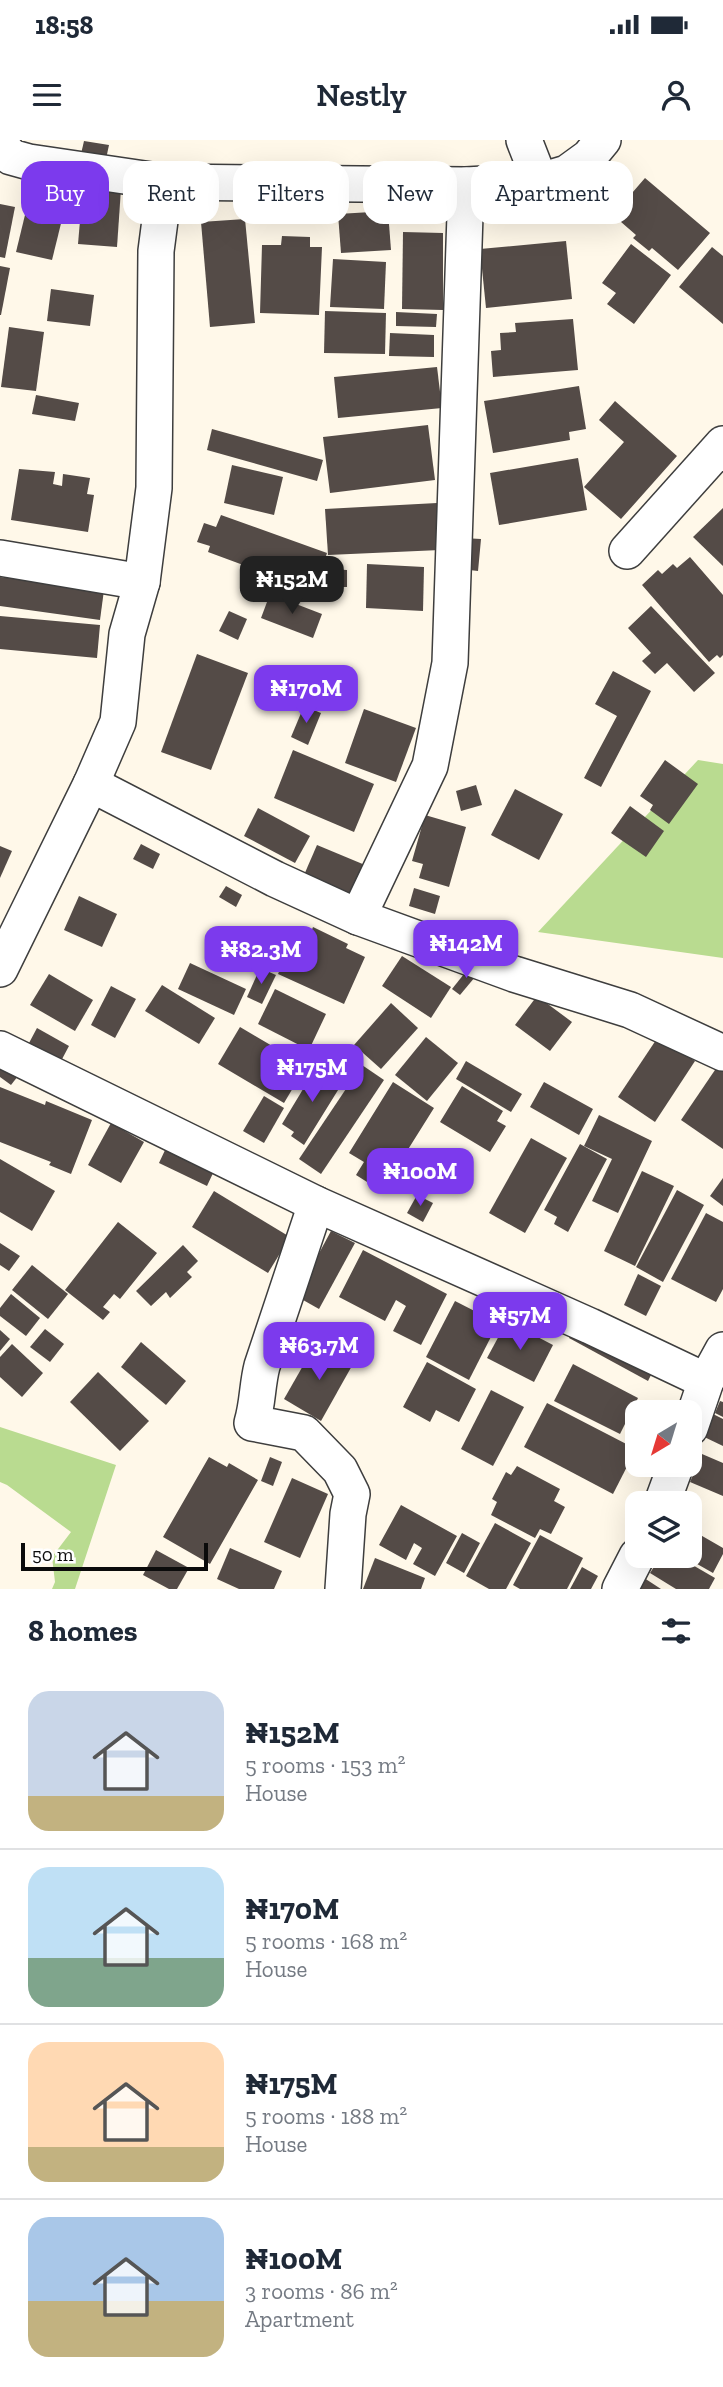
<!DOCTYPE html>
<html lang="en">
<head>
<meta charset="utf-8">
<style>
	:root { --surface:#fff; --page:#f6f6f7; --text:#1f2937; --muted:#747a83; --line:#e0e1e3; --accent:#7c3aed }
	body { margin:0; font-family:"Zilla Slab",serif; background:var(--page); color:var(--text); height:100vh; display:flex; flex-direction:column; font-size:26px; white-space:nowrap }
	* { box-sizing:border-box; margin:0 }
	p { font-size:23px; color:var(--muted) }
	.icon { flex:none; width:38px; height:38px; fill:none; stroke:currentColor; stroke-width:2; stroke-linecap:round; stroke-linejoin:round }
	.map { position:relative; height:1449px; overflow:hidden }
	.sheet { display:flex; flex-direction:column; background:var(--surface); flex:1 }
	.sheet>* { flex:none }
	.banner { position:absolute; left:21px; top:21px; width:682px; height:63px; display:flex; gap:14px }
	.needle { width:46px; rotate:218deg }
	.buttons { position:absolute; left:625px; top:1260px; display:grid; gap:14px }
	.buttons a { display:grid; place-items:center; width:77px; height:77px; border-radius:14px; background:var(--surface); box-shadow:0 7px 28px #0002; font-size:35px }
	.scale { position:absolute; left:21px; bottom:18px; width:187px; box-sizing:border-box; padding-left:7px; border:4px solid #0b0b0b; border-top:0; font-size:19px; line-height:24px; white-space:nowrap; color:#0b0b0b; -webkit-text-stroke:5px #fff; paint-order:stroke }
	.price { position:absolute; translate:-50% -60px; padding:0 16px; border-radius:14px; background:var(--accent); color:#fff; font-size:23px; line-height:46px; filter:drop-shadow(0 2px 4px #0008) }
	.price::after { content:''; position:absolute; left:50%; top:42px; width:21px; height:16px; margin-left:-10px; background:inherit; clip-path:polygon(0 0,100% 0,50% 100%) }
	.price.on { background:#222; color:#fff }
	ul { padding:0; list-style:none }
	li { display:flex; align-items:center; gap:21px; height:175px; padding:0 28px }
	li+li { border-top:2px solid var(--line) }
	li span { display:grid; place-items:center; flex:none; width:196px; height:140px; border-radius:21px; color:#555 }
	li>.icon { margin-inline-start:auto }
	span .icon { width:84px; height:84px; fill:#fffc; stroke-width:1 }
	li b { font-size:30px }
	h2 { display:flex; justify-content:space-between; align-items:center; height:84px; padding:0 28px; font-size:30px }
	.tag { padding:0 24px; border-radius:21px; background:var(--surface); box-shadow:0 7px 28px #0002; font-size:24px; line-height:63px }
	.tag.on { background:var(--accent); color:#fff }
	.status { display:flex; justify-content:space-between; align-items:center; height:49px; padding:0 35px; background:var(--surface); direction:ltr }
	.status svg { height:19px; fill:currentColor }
	header { display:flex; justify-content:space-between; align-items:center; height:91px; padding:0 28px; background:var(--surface); font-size:32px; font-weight:600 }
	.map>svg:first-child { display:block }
</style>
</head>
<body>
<div class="status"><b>18:58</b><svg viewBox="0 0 49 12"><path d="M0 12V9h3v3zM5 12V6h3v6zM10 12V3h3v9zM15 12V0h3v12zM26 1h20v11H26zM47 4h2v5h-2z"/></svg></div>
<header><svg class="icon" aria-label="menu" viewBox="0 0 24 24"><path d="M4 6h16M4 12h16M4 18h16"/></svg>Nestly<svg class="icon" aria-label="person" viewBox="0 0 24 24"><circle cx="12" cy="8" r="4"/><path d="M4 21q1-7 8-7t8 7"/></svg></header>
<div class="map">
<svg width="723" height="1449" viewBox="0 0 723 1449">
	<rect width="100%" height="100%" fill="#fff8e9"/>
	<g fill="#b9db90">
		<polygon points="698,620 723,624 723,818 538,792"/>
		<polygon points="0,1287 116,1325 75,1449 52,1449 55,1442 52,1417 71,1392 7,1345 0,1342"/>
	</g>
	<g fill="#544b47">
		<polygon points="84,1 109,5 106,19 81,14"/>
		<polygon points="645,38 710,93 678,130 652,108 649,111 633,98 636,95 613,75"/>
		<polygon points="33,42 69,51 52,120 16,112"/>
		<polygon points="83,46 121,49 117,107 78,104"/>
		<polygon points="0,64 15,67 5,118 0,117"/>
		<polygon points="388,71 391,110 341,113 338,74"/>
		<polygon points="245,79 255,183 210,187 201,82"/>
		<polygon points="403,92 443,93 443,170 402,169"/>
		<polygon points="282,96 310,97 310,107 322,107 319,175 260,173 262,105 281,105"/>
		<polygon points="566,101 572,159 486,168 480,109"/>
		<polygon points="631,104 671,135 634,184 607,164 616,153 602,143"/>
		<polygon points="712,107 723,116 723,184 679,147"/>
		<polygon points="333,119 386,122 384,169 330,167"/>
		<polygon points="0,126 10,128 1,175 0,175"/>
		<polygon points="51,149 94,155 90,186 47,181"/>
		<polygon points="325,171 386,173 385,214 324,213"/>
		<polygon points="396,172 437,174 436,187 396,186"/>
		<polygon points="573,179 578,230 493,237 491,211 501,210 500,193 516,192 515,183"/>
		<polygon points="9,187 44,192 36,251 1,247"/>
		<polygon points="390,193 434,195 434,217 389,216"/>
		<polygon points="437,227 442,268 338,278 334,237"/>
		<polygon points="579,246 586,289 569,292 570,300 493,313 484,261"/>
		<polygon points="36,255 79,263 75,281 32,274"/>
		<polygon points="615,261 677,316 621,379 584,347 624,302 599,280"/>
		<polygon points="428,285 435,340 330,353 323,297"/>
		<polygon points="212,289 323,320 317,341 207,310"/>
		<polygon points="578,318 587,370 499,385 490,333"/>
		<polygon points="232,325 283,337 274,375 224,363"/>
		<polygon points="19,329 55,332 53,344 62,346 63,334 90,338 87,354 94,355 88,392 11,380"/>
		<polygon points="437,363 440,410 328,415 325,369"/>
		<polygon points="723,368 723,426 693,397"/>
		<polygon points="221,375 327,413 314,451 208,412 210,406 197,402 204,383 216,387"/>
		<polygon points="463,398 481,399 478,431 461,429"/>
		<polygon points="690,417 723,455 723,515 720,518 717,515 709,522 642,445 658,430 662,434 673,424 677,428"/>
		<polygon points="367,424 424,427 423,471 366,468"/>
		<polygon points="326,429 347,430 347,447 325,447"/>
		<polygon points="0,437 104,450 100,480 0,466"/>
		<polygon points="270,454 322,474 313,498 261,478"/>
		<polygon points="651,466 715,533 694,552 667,523 655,534 642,521 651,513 628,488"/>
		<polygon points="229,471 247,479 238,500 219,491"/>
		<polygon points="0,476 100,485 97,518 0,509"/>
		<polygon points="197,514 248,533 211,630 161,612"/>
		<polygon points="613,531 651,551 601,647 584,638 617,576 595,564"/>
		<polygon points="304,566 321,573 308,605 291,597"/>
		<polygon points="364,569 416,588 396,642 345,623"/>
		<polygon points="293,610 374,644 354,692 274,658"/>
		<polygon points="665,620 698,644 669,684 650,670 653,665 640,656"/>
		<polygon points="476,645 482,665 461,671 456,651"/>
		<polygon points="515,649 563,674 539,720 491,695"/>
		<polygon points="630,666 664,691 646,717 611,693"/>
		<polygon points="258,668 310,696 295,723 244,696"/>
		<polygon points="425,675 466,687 449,747 419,738 423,724 412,721"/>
		<polygon points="141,704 160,714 153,729 133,719"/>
		<polygon points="317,705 365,725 353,756 304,735"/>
		<polygon points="0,706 12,711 0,738"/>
		<polygon points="226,746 242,755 236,767 219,757"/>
		<polygon points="414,748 440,756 435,774 409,766"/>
		<polygon points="79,756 117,774 102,807 64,790"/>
		<polygon points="299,787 311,792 313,787 348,804 346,808 365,817 344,864 278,834"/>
		<polygon points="402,816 451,847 431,878 382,846"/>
		<polygon points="190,823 246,849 234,875 178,849"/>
		<polygon points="472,824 480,831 460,855 452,849"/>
		<polygon points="260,828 276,835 262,864 247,857"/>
		<polygon points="49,834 93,860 75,891 30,865"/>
		<polygon points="162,845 215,878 199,904 145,871"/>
		<polygon points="111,846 136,859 115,898 91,885"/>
		<polygon points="275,849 326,874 309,910 258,884"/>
		<polygon points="537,856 572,882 550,911 515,885"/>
		<polygon points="391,863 418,888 381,929 354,905"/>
		<polygon points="240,887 306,926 284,963 218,924"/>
		<polygon points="37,888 69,906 61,921 29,903"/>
		<polygon points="426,897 458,923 427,961 395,935"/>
		<polygon points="658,897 695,921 655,982 618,957"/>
		<polygon points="466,921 522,954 511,972 456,939"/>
		<polygon points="362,925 384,940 321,1034 299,1019"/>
		<polygon points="317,926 343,942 304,1005 291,996 294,992 282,984"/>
		<polygon points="717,927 723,931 723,1009 681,980"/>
		<polygon points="0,928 18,936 11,945 0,937"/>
		<polygon points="393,942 434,968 402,1019 405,1021 393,1041 382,1034 375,1047 356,1035 364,1022 349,1013"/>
		<polygon points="544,942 593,969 579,995 530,967"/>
		<polygon points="462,946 503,971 497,981 506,986 490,1012 440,982"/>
		<polygon points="0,947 45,965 46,961 92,980 71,1034 49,1025 51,1022 0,1002"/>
		<polygon points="264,956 284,968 264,1003 243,991"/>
		<polygon points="599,975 652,1001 618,1073 592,1061 612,1019 584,1006"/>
		<polygon points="111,983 144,1002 121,1043 88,1025"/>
		<polygon points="531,998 567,1018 525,1093 489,1073"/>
		<polygon points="580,1004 607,1019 568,1092 554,1084 557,1077 544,1070"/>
		<polygon points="166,1008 214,1031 207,1046 159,1023"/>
		<polygon points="0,1019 55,1051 32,1091 0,1072"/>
		<polygon points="642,1031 674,1046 635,1126 604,1111"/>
		<polygon points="723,1038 723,1066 710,1056"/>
		<polygon points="677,1050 704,1065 663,1142 636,1127"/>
		<polygon points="214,1051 290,1097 268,1133 192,1087"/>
		<polygon points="417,1055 433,1063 423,1082 407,1073"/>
		<polygon points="706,1073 723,1082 723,1149 716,1162 671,1139"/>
		<polygon points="118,1082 157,1113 120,1159 114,1154 103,1167 110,1172 103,1180 65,1150"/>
		<polygon points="331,1091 355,1103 319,1169 296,1156"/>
		<polygon points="0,1103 20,1116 9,1131 0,1125"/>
		<polygon points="183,1105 198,1121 187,1132 192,1137 170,1158 166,1152 151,1166 136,1151"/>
		<polygon points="363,1110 447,1154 421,1205 393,1191 406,1166 396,1160 385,1181 339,1157"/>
		<polygon points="32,1125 68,1154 48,1179 12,1150"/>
		<polygon points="638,1134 661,1146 646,1176 624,1165"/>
		<polygon points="11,1154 40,1178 26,1196 0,1176 0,1168"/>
		<polygon points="455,1161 498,1183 469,1240 426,1217"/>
		<polygon points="507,1181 553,1205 534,1242 487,1218"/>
		<polygon points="576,1185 655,1227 648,1241 569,1198"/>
		<polygon points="45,1189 64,1204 50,1222 30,1207"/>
		<polygon points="0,1190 10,1199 0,1211"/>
		<polygon points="141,1202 186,1241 166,1265 121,1227"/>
		<polygon points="316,1203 353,1224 321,1281 284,1259"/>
		<polygon points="12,1204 43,1233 22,1257 0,1237 0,1217"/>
		<polygon points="427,1222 476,1249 459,1282 436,1270 430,1282 403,1267"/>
		<polygon points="573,1224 638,1258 620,1294 554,1261"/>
		<polygon points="98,1232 149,1281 120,1311 70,1262"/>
		<polygon points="491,1250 524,1267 493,1326 461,1309"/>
		<polygon points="720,1261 723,1262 723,1277 715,1273"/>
		<polygon points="547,1263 636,1309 613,1354 524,1307"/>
		<polygon points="709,1272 723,1279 723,1306 698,1294"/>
		<polygon points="702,1314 723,1323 723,1356 690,1342"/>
		<polygon points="209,1317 227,1327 229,1323 258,1340 210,1424 163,1397"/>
		<polygon points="270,1317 282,1322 273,1346 261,1341"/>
		<polygon points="517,1326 560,1349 554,1361 565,1367 551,1394 540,1389 535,1398 491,1375 497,1362 492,1359 506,1332 511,1335"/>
		<polygon points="292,1338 328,1354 300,1418 264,1402"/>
		<polygon points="401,1365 457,1396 435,1436 413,1424 422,1408 414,1403 406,1420 379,1405"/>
		<polygon points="495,1383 531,1403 506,1449 489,1449 466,1436"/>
		<polygon points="690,1389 723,1408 723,1414 713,1433 683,1416 690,1416"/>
		<polygon points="462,1393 480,1403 464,1433 446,1423"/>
		<polygon points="540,1395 583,1418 567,1449 520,1449 513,1445"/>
		<polygon points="230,1408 282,1431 274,1449 239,1449 217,1439"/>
		<polygon points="156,1410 189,1428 177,1449 169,1449 143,1435"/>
		<polygon points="661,1416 677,1416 715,1438 709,1449 676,1449 650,1433"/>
		<polygon points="375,1418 425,1438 421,1449 363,1449"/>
		<polygon points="582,1427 598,1436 591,1449 570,1449"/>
		<polygon points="638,1434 661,1449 628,1449"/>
	</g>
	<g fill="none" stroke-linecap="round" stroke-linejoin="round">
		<defs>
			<g id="minor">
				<polyline points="524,0 540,41"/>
				<polyline points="0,4 11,17 29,22 165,42"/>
				<polyline points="627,411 723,304"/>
				<polyline points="0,418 142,442"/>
				<polyline points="91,644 275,739 358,777 514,834 630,870 723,913"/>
				<polyline points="358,777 430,626 450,523 466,45"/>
				<polyline points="0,829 91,644 118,582 127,494 142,442 154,348 156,111 165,42 466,45 540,41 567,33 589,17 603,0"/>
				<polyline points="0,909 316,1064 590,1186 706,1241"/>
				<path d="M316,1064l-54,162c-5,19 -4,37 -10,57l52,10 36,37 12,24 -4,20 -5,75"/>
				<polyline points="690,1288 706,1241 723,1210"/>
				<polyline points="662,1363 676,1325"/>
				<polyline points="620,1449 637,1416"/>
			</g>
		</defs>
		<use href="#minor" stroke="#3e3e3e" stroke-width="38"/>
		<use href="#minor" stroke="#fff" stroke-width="35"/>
	</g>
</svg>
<div class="buttons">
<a><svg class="needle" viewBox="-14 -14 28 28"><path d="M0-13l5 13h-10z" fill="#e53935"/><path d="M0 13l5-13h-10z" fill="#747a83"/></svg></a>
<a><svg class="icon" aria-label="layers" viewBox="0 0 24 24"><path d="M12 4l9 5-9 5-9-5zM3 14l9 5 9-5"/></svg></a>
</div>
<div class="scale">50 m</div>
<b class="price on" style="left:292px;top:476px">₦152M</b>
<b class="price" style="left:306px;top:585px">₦170M</b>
<b class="price" style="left:466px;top:840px">₦142M</b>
<b class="price" style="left:261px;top:846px">₦82.3M</b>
<b class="price" style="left:312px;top:964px">₦175M</b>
<b class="price" style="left:420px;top:1068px">₦100M</b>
<b class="price" style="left:520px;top:1212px">₦57M</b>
<b class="price" style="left:319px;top:1242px">₦63.7M</b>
<div class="banner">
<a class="tag on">Buy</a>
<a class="tag">Rent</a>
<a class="tag">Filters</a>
<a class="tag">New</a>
<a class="tag">Apartment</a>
</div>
</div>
<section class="sheet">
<h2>8 homes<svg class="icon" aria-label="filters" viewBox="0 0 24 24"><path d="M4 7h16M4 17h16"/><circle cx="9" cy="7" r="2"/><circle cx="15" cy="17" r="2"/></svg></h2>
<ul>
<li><span style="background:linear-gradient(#c9d6e8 75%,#c2b280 0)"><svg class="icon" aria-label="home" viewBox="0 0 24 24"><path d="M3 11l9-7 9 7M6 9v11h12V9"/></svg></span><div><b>₦152M</b><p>5 rooms · 153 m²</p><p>House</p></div></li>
<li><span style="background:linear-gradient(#bfe0f5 65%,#7fa58c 0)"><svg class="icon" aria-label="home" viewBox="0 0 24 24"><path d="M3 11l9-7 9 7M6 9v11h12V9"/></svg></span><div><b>₦170M</b><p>5 rooms · 168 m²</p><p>House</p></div></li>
<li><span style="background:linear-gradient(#ffd9b3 75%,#c2b280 0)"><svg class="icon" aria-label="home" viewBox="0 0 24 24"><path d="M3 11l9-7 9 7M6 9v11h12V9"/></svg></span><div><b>₦175M</b><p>5 rooms · 188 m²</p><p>House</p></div></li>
<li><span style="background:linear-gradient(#a9c7e8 60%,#c2b280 0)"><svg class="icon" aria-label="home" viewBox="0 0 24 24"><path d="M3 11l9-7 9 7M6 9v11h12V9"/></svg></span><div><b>₦100M</b><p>3 rooms · 86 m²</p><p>Apartment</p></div></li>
</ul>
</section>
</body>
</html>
